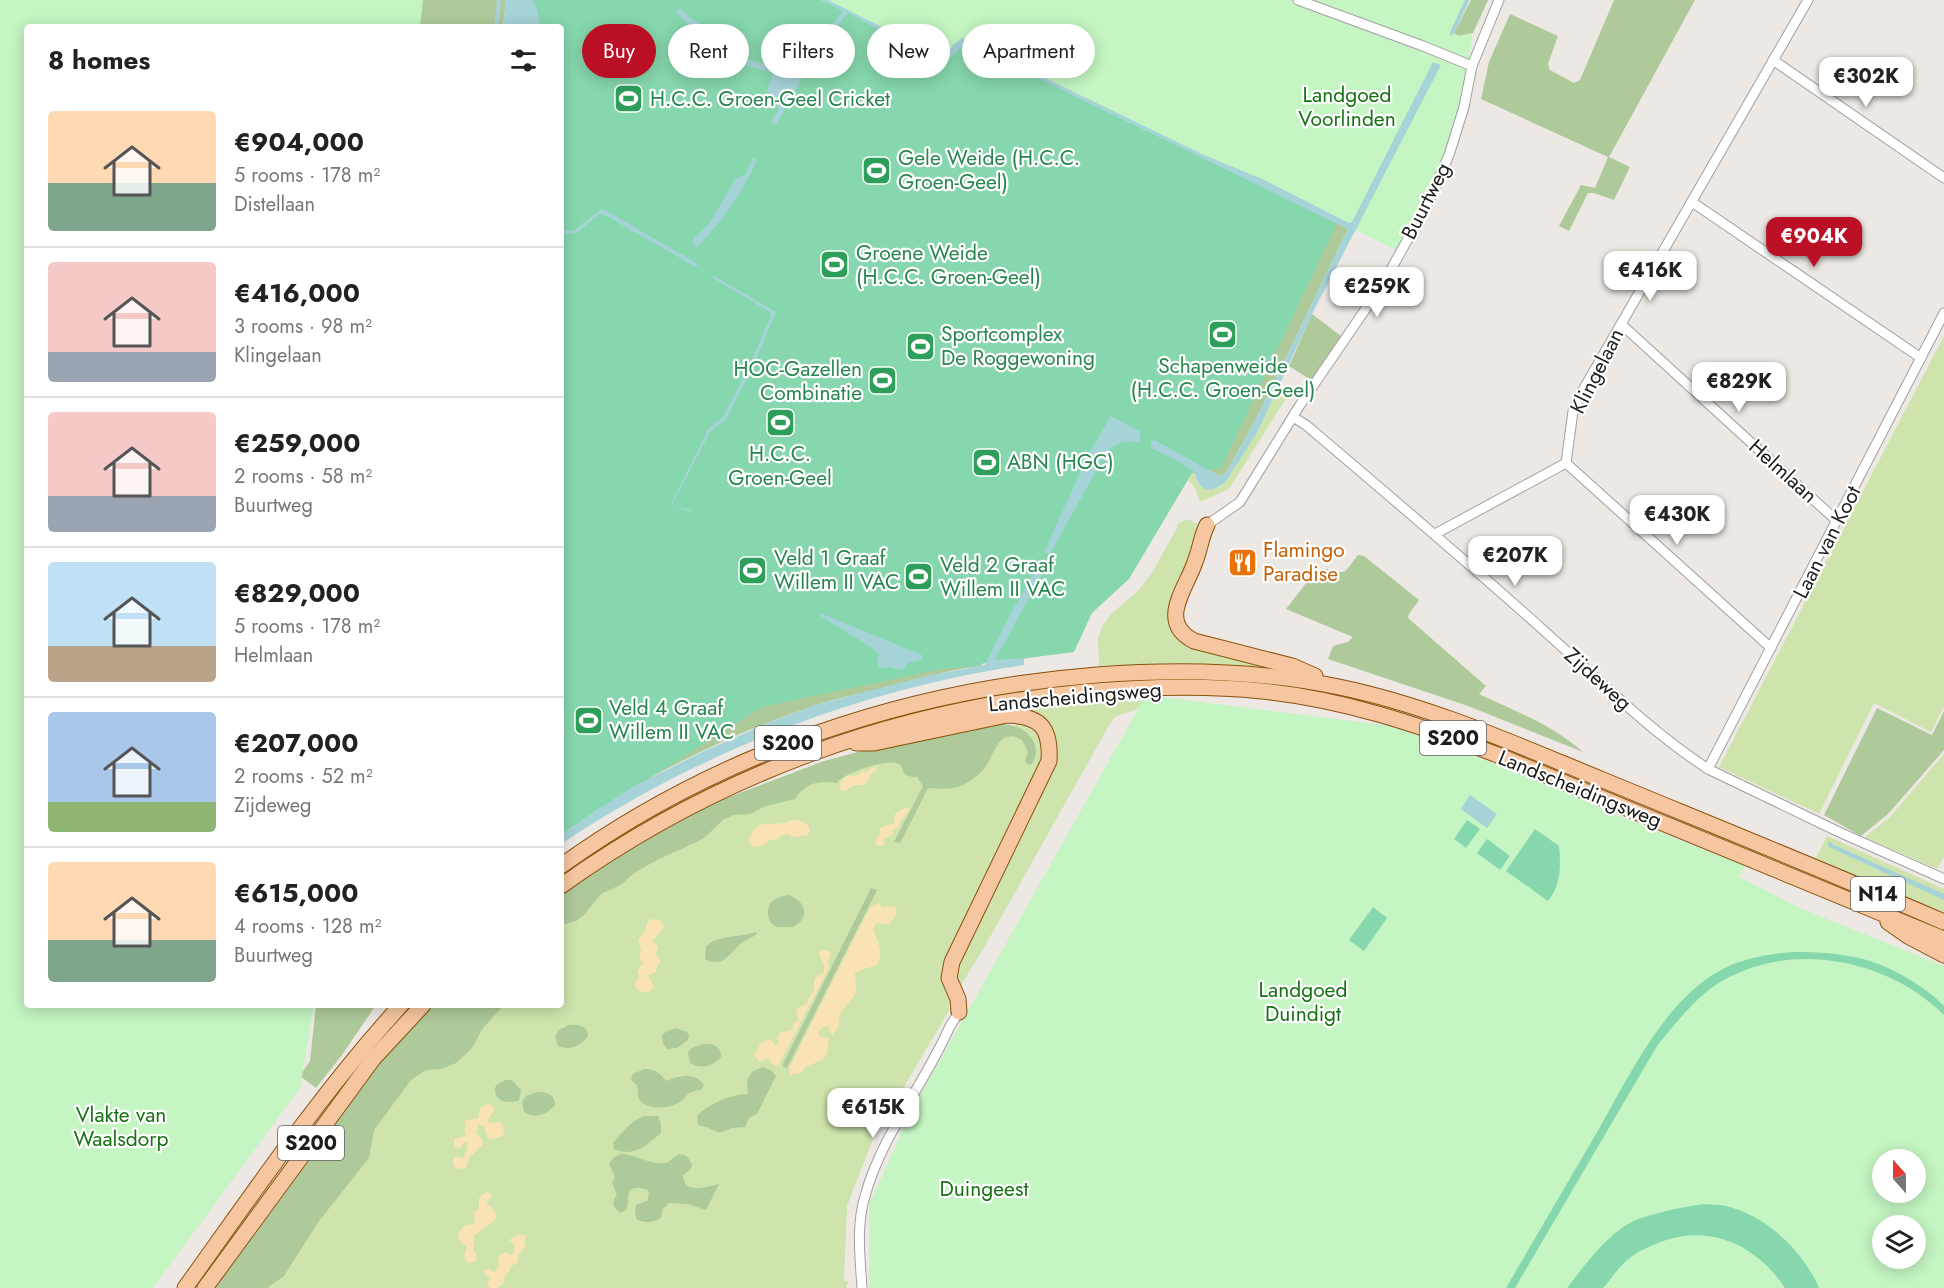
<!DOCTYPE html>
<html lang="en">
<head>
<meta charset="utf-8">
<style>
	:root { --surface:#fff; --page:#f2f2f2; --text:#222; --muted:#767676; --line:#e0e0e0; --accent:#ba0f24 }
	body { margin:0; font-family:Jost,sans-serif; background:var(--page); color:var(--text); height:100vh; display:flex; flex-direction:column; font-size:22px; white-space:nowrap }
	* { box-sizing:border-box; margin:0 }
	p { font-size:20px; color:var(--muted) }
	.icon { flex:none; width:33px; height:33px; fill:none; stroke:currentColor; stroke-width:2; stroke-linecap:round; stroke-linejoin:round }
	.map { position:relative; flex:1; overflow:hidden }
	.side { position:absolute; left:24px; top:24px; width:540px; height:984px; display:flex; flex-direction:column; background:var(--surface); border-radius:6px; box-shadow:0 3px 15px #0003 }
	.side>* { flex:none }
	.top-card { position:absolute; left:582px; top:24px; width:570px; height:54px; display:flex; gap:12px }
	.needle { width:39px; rotate:339deg }
	.controls { position:absolute; left:1872px; top:1149px; display:grid; gap:12px }
	.controls a { display:grid; place-items:center; width:54px; height:54px; border-radius:50%; background:var(--surface); box-shadow:0 3px 15px #0003; font-size:30px }
	.price { position:absolute; translate:-50% -51px; padding:0 14px; border-radius:12px; background:#fff; color:#222; font-size:20px; line-height:39px; filter:drop-shadow(0 2px 3px #0008) }
	.price::after { content:''; position:absolute; left:50%; top:36px; width:18px; height:14px; margin-left:-9px; background:inherit; clip-path:polygon(0 0,100% 0,50% 100%) }
	.price.selected { background:var(--accent); color:#fff }
	ul { padding:0; list-style:none }
	li { display:flex; align-items:center; gap:18px; height:150px; padding:0 24px }
	li+li { border-top:2px solid var(--line) }
	li span { display:grid; place-items:center; flex:none; width:168px; height:120px; border-radius:6px; color:#555 }
	li>.icon { margin-inline-start:auto }
	span .icon { width:72px; height:72px; fill:#fffc; stroke-width:1 }
	li b { font-size:26px }
	h2 { display:flex; justify-content:space-between; align-items:center; height:72px; padding:0 24px; font-size:26px }
	.tag { padding:0 21px; border-radius:27px; background:var(--surface); box-shadow:0 3px 15px #0003; font-size:21px; line-height:54px }
	.tag.selected { background:var(--accent); color:#fff }
	.map>svg:first-child { display:block }
</style>
</head>
<body>
<div class="map">
<svg width="1944" height="1288" viewBox="0 0 1944 1288">
	<rect width="100%" height="100%" fill="#ede8e3"/>
	<g fill="#cee4ac">
		<polygon points="1944,336 1944,706 1931,732 1874,703 1819,814 1719,767"/>
		<polygon points="1276,392 1287,397 1229,489 1200,502 1195,488 1188,480 1190,476 1149,441 1194,472 1198,483 1220,487 1227,480 1258,431"/>
		<polygon points="1188,519 1201,526 1202,530 1171,602 1168,611 1172,629 1287,669 1268,671 1177,663 1099,666 1098,639 1102,626 1111,614 1139,590 1153,571 1178,526 1177,524"/>
		<polygon points="1158,701 1115,717 1107,729 985,946 948,1006 950,1009 873,1139 847,1206 844,1281 848,1281 846,1288 221,1288 441,1005 561,1005 561,902 757,790 1016,725 1013,708 1071,702"/>
		<polygon points="1944,754 1944,857 1937,869 1865,837 1890,817"/>
		<polygon points="1827,836 1944,889 1944,913 1816,858"/>
	</g>
	<g fill="#aec99a">
		<polygon points="249,0 506,0 503,27 220,27"/>
		<polygon points="1471,0 1488,0 1473,33 1458,36 1454,33"/>
		<polygon points="1614,0 1695,0 1609,157 1630,167 1614,200 1594,193 1588,193 1569,231 1559,226 1581,185 1595,188 1608,157 1481,99 1489,62 1510,14 1558,36 1548,64 1550,70 1574,83 1580,80"/>
		<polygon points="1337,223 1348,229 1257,417 1226,473 1219,476 1155,441"/>
		<polygon points="1312,314 1341,336 1311,380 1289,366"/>
		<path d="M1358,555l6,1 55,44 -10,14 -1,4 78,68 -7,8c36,17 74,31 104,58l-115,-46 -140,-47 5,-13 15,-4 5,-5 -67,-28 28,-36 12,-4c22,7 18,3 32,-14z"/>
		<path d="M982,662v4c-35,4 -69,14 -103,23 -20,5 -42,9 -62,16 -90,30 -179,73 -256,130v-9l154,-144z"/>
		<polygon points="1877,708 1932,735 1944,711 1944,750 1888,814 1861,836 1824,815"/>
		<path d="M1003,724c20,1 42,18 29,40l-4,1 -3,-4 3,-9 -6,-12c-20,-12 -26,8 -33,21 -4,9 -15,18 -24,23 -11,6 -25,5 -37,4l-28,55 -6,-1 29,-56 -6,-9c-21,0 -9,-11 -21,-14 -12,-3 -53,10 -59,20 -18,-3 -32,0 -42,16l-29,7 -16,8 -16,1 -10,4 -21,20 -46,21 -23,13 -12,11 -21,10 -17,21 -8,6 -15,4v-31l42,-30 100,-57 121,-46 34,-9z"/>
		<polygon points="871,888 877,890 787,1068 782,1066"/>
		<path d="M789,895c17,7 22,22 4,32h-16l-6,-4c-9,-17 3,-27 18,-28z"/>
		<path d="M756,932l1,2c-5,4 -12,6 -17,10 -10,10 -19,25 -35,15l1,-13c15,-12 32,-8 50,-14z"/>
		<polygon points="316,1005 376,1005 342,1055 316,1088 300,1076 310,1061"/>
		<polygon points="432,1005 504,1005 483,1028 472,1048 456,1063 441,1069 426,1070 411,1080 374,1130 369,1158 319,1221 284,1276 267,1288 214,1288 366,1079"/>
		<path d="M569,1025c10,-1 18,0 19,11 -7,10 -18,15 -30,10l-3,-10 4,-6z"/>
		<polygon points="675,1028 687,1032 689,1036 688,1040 677,1048 667,1049 663,1043 662,1034"/>
		<path d="M703,1044c10,0 18,1 18,13 -8,9 -19,13 -31,6l-2,-10 4,-5z"/>
		<path d="M763,1067l8,3 5,6 -19,38 -8,4 -4,9 -13,1 -13,5 -10,-5 -11,-3 -1,-9c12,-12 34,-22 51,-22l-1,-14 6,-9z"/>
		<path d="M644,1069c11,0 16,4 22,12 12,-5 31,-10 38,5l-3,4c-18,2 -13,9 -25,14 -10,5 -30,6 -37,-5 -2,-4 -1,-9 -2,-14l-6,-5 2,-6z"/>
		<path d="M506,1080h6l9,10 -2,10c-12,5 -28,1 -23,-15z"/>
		<path d="M537,1092c9,0 18,2 18,13 -9,10 -20,14 -31,7l-2,-10 4,-6z"/>
		<path d="M644,1116h14l3,8v9c-15,12 -26,25 -47,16l-1,-6c9,-11 18,-22 31,-27z"/>
		<path d="M621,1154c13,-1 34,14 47,8 3,-2 7,-6 11,-8 8,1 10,4 13,11l-2,5 -7,5c1,20 23,12 36,9l-13,26 -18,-6 -19,-1 -6,6 -2,9c-9,5 -14,5 -24,2l-2,-7 1,-8 11,-4 2,-6 -1,-5c-8,-3 -13,-3 -19,1l-2,18 -6,4c-9,-5 -10,-11 -4,-18l-5,-13 3,-5 -6,-13 5,-7z"/>
	</g>
	<g fill="#f9e3b5">
		<polygon points="876,766 877,770 872,773 865,785 854,785 845,791 840,789 840,782 847,776 859,775 861,771 865,772"/>
		<path d="M906,807l3,1c-1,8 -9,10 -10,19l-6,3v5l-9,4 1,6 -6,1 -4,-2 1,-5 4,-5v-5l3,-3 11,-2 1,-10z"/>
		<path d="M792,820c9,1 15,1 18,10l-2,5 -15,2 -5,-3 -6,1 -4,4 -9,1c-5,6 -9,7 -17,7l-3,-7c8,-21 15,-14 33,-17 4,0 7,-2 10,-3z"/>
		<path d="M878,903l5,5 11,-2 2,1 1,7 -8,10 -12,-1 -4,6c5,13 11,23 4,36l-13,4 -9,4 1,19c-6,12 -20,20 -17,35l-7,8 -3,-4v-4l-3,-1 -7,4v5l2,2 8,1 -2,16 -5,6 -17,7 -4,6 -11,2 -1,-7 81,-161z"/>
		<polygon points="653,919 660,920 664,928 652,941 658,946 658,950 655,954 661,961 658,965 656,972 648,975 654,987 648,993 637,990 635,984 639,976 637,971 643,963 639,958 641,951 638,940 644,932 648,921"/>
		<polygon points="822,950 829,951 831,954 828,962 829,968 778,1066 772,1064 768,1058 759,1062 754,1055 761,1043 770,1039 776,1046 779,1043 777,1038 779,1033 792,1030 795,1022 799,1021 796,1009 806,1004 814,990 814,979 824,972 824,965 819,954"/>
		<path d="M487,1104h4l4,5 -7,11 1,3 10,-1 3,1 2,9 -2,4 -11,3 -3,-1 -5,-13h-5l-2,8 6,6 1,5 -14,14 -3,10 -9,1 -3,-3 -1,-7 4,-3 6,2c5,-6 5,-11 3,-17l-7,8 -4,-2 -1,-8 12,-3 -2,-6 2,-4 -2,-5 14,-3 2,-10z"/>
		<path d="M486,1192l6,2v3l-6,6 6,4 5,9 -3,5 -20,14 -1,13c2,6 5,7 3,13l-7,2 -5,-6 3,-10 -7,-6 -2,-8 7,-8 8,-1 2,-4 -2,-7 6,-4v-11z"/>
		<polygon points="519,1234 526,1236 524,1241 526,1246 518,1255 518,1262 510,1267 510,1271 505,1275 504,1283 497,1288 490,1288 487,1283 490,1278 485,1276 484,1271 489,1268 493,1272 496,1271 499,1264 498,1260 501,1254 506,1252 510,1255 514,1253 514,1244 509,1240"/>
	</g>
	<g fill="#c4f5c2" fill-rule="evenodd">
		<polygon points="0,0 423,0 420,27 27,27 27,1005 314,1005 300,1088 153,1288 0,1288"/>
		<path d="M826,0h636l7,4 -15,29 4,3 15,-3c-5,31 -9,62 -18,91 -13,45 -36,86 -59,126l-58,-29 -392,-162 -4,1z"/>
		<path d="M1146,695l245,31 168,61 47,24 139,55 -6,11 61,31 144,58v322h-1075v-83l42,-93zM1882,1160h34v32h-34zM1882,1226h34v32h-34z"/>
	</g>
	<g fill="#86d7ad">
		<polygon points="507,0 826,0 942,60 947,59 963,40 1338,221 1221,468 1192,473 1129,579 1092,613 1074,652 980,664 979,666 941,669 762,707 561,834 561,27 505,27"/>
		<polygon points="1467,820 1480,829 1466,848 1454,839"/>
		<path d="M1535,829l24,17c2,21 2,38 -11,55l-42,-30z"/>
		<polygon points="1487,839 1510,856 1500,870 1477,853"/>
		<polygon points="1373,907 1387,918 1364,951 1349,940"/>
		<path d="M1793,952c24,0 47,1 70,7 27,7 62,27 81,47v9c-56,-56 -152,-75 -222,-34 -26,15 -46,42 -65,65l-142,242h-9c30,-51 60,-103 90,-154 32,-55 68,-135 127,-165 21,-11 46,-15 70,-17z"/>
		<path d="M1703,1204c7,1 16,0 23,2 40,9 77,45 93,82h-34c-27,-41 -72,-64 -122,-47 -10,4 -23,9 -32,16 -11,8 -19,21 -28,31h-36c18,-23 43,-58 71,-69 21,-7 43,-12 65,-15z"/>
	</g>
	<g fill="#a6d3d8">
		<polygon points="506,0 533,0 537,10 541,27 503,27"/>
		<path d="M820,0h8l113,57h5l7,-12 9,-7 242,117 58,24 87,44 3,-1 81,-160 8,3 -129,249 -54,117 -31,49c-8,8 -20,15 -28,4 -3,-4 -3,-10 -6,-13 -10,-9 -30,-17 -42,-23v-6l4,-2 64,36 7,-3 31,-56 91,-188 -377,-183 -8,-1 -17,17 -6,1 -92,-50 -23,29 -4,-3 22,-28z"/>
		<path d="M679,9c5,2 7,5 11,9 9,6 21,8 29,16 8,7 13,18 24,23 17,8 40,11 59,11l4,3 -30,54 -5,-3 8,-13 -7,-13 -5,-5 6,-18 -35,-10 -11,-9 -15,-18 -23,-11 -13,-13z"/>
		<path d="M753,158l4,2c-14,32 -35,62 -60,87l-3,-1 -1,-7 16,-15 27,-46 9,-3z"/>
		<polygon points="601,209 605,210 698,264 696,267 603,214 599,214 577,233 561,234 561,230 574,231"/>
		<polygon points="714,276 776,312 751,370 726,419 710,432 673,503 673,505 690,510 690,512 671,504 708,429 723,417 748,369 771,315 770,312 713,278"/>
		<path d="M1111,416l30,16 -2,11c-13,-4 -23,0 -32,8l-57,103 -6,-2 44,-97z"/>
		<path d="M1038,566l7,3 -50,91 29,-2v7c-164,24 -325,87 -463,179v-9l25,-18 46,-30 70,-35 68,-30 49,-18 108,-28 58,-11 23,-47z"/>
		<polygon points="820,613 922,655 923,657 922,660 908,663 904,669 900,670 890,667 879,668 877,664 879,654 874,649 819,615"/>
		<polygon points="1470,795 1497,814 1487,828 1461,809"/>
		<polygon points="1830,841 1832,844 1944,894 1944,900 1829,847 1827,844"/>
	</g>
	<g fill="none" stroke-linecap="round" stroke-linejoin="round">
		<g stroke="#a6d3d8" stroke-width="4">
			<polyline points="496,27 499,0"/>
			<polyline points="1452,33 1467,0"/>
		</g>
		<defs>
			<g id="street">
				<polyline points="1298,0 1423,46 1472,66"/>
				<polyline points="1773,60 1944,178"/>
				<polyline points="1692,202 1921,358"/>
				<polyline points="1621,324 1837,521"/>
				<path d="M1293,417l13,8c79,67 158,134 235,203 54,48 106,101 167,141l131,63 105,47"/>
				<polyline points="1566,463 1771,648"/>
				<polyline points="1207,525 1240,502 1300,405 1384,282 1430,199 1449,155 1464,107 1472,66 1499,0"/>
				<polyline points="1435,534 1566,463 1573,411 1583,390 1808,0"/>
				<polyline points="1708,769 1944,313"/>
				<path d="M862,1288c-2,-31 -6,-62 3,-92 17,-62 60,-112 85,-170l9,-14"/>
			</g>
			<g id="primary">
				<path d="M1207,525c-6,12 -7,25 -12,37 -9,27 -38,60 -1,79l98,25 23,10"/>
				<path d="M856,743h18l133,-28c33,1 44,12 42,46l-97,201 -3,16 9,21 1,13"/>
				<path d="M561,866c157,-113 344,-176 536,-191 81,-6 162,-5 242,12 92,19 178,58 264,93 114,47 228,93 341,142"/>
				<path d="M561,886c155,-111 333,-176 523,-194 58,-5 119,-7 178,-1 81,8 157,34 233,63l449,185"/>
				<polyline points="1888,922 1908,936 1944,955"/>
				<path d="M185,1288c69,-96 136,-195 216,-283"/>
				<polyline points="205,1288 373,1059 423,1005"/>
			</g>
		</defs>
		<use href="#street" stroke="#a0a0a0" stroke-width="11"/>
		<use href="#primary" stroke="#8a500b" stroke-width="17"/>
		<use href="#street" stroke="#fff" stroke-width="9"/>
		<use href="#primary" stroke="#f5c6a0" stroke-width="15"/>
	</g>
	<defs>
		<symbol id="stadium-square" viewBox="-11 -11 22 22"><rect x="-9" y="-9" width="18" height="18" rx="4" fill="#2e9e5b" stroke="#fff"/><path d="M0-5a6.5 5 0 1 0 0 10a6.5 5 0 1 0 0-10ZM-3.5-1.8h7v3.6h-7Z" fill="#fff"/></symbol>
		<symbol id="restaurant-square" viewBox="-11 -11 22 22"><rect x="-9" y="-9" width="18" height="18" rx="4" fill="#e8710a" stroke="#fff"/><path d="M-5-6h1v4h1v-4h1v4h1v-4h1v5L-1.5 .5V6h-2V.5L-5-1ZM5-6V6H3V1.5H1.5Q1.5-4 5-6Z" fill="#fff"/></symbol>
	</defs>
	<g fill-rule="evenodd">
		<use href="#stadium-square" x="612" y="82" width="33" height="33"/>
		<use href="#stadium-square" x="860" y="154" width="33" height="33"/>
		<use href="#stadium-square" x="818" y="248" width="33" height="33"/>
		<use href="#stadium-square" x="1206" y="318" width="33" height="33"/>
		<use href="#stadium-square" x="904" y="330" width="33" height="33"/>
		<use href="#stadium-square" x="866" y="364" width="33" height="33"/>
		<use href="#stadium-square" x="764" y="406" width="33" height="33"/>
		<use href="#stadium-square" x="970" y="446" width="33" height="33"/>
		<use href="#restaurant-square" x="1226" y="546" width="33" height="33"/>
		<use href="#stadium-square" x="736" y="554" width="33" height="33"/>
		<use href="#stadium-square" x="902" y="560" width="33" height="33"/>
		<use href="#stadium-square" x="572" y="704" width="33" height="33"/>
	</g>
	<g text-anchor="middle" stroke-width="4.5" stroke-linejoin="round" paint-order="stroke">
		<g fill="#fff" stroke="#606060" stroke-width="1.5">
			<rect x="1420" y="721" width="66" height="34" rx="4.5"/>
			<rect x="755" y="726" width="66" height="34" rx="4.5"/>
			<rect x="1851" y="877" width="54" height="34" rx="4.5"/>
			<rect x="278" y="1126" width="66" height="34" rx="4.5"/>
		</g>
		<g font-size="20" font-weight="bold" fill="#1c1c1c">
			<text x="1453" y="745">S200</text>
			<text x="788" y="750">S200</text>
			<text x="1878" y="901">N14</text>
			<text x="311" y="1150">S200</text>
		</g>
		<g font-size="21" fill="#177213" stroke="#fff">
			<text x="1347" y="102">Landgoed<tspan x="1347" dy="24">Voorlinden</tspan></text>
			<text x="1303" y="997">Landgoed<tspan x="1303" dy="24">Duindigt</tspan></text>
			<text x="121" y="1122">Vlakte van<tspan x="121" dy="24">Waalsdorp</tspan></text>
			<text x="984" y="1196">Duingeest</text>
		</g>
		<g font-size="21" fill="#27864d" stroke="#fff" text-anchor="start">
			<text x="650" y="106">H.C.C. Groen-Geel Cricket</text>
			<text x="898" y="165">Gele Weide (H.C.C.<tspan x="898" dy="24">Groen-Geel)</tspan></text>
			<text x="856" y="260">Groene Weide<tspan x="856" dy="24">(H.C.C. Groen-Geel)</tspan></text>
			<text x="941" y="341">Sportcomplex<tspan x="941" dy="24">De Roggewoning</tspan></text>
			<text x="1223" y="373" text-anchor="middle">Schapenweide<tspan x="1223" dy="24">(H.C.C. Groen-Geel)</tspan></text>
			<text x="862" y="376" text-anchor="end">HOC-Gazellen<tspan x="862" dy="24">Combinatie</tspan></text>
			<text x="780" y="461" text-anchor="middle">H.C.C.<tspan x="780" dy="24">Groen-Geel</tspan></text>
			<text x="1007" y="469">ABN (HGC)</text>
			<text x="774" y="565">Veld 1 Graaf<tspan x="774" dy="24">Willem II VAC</tspan></text>
			<text x="940" y="572">Veld 2 Graaf<tspan x="940" dy="24">Willem II VAC</tspan></text>
			<text x="609" y="715">Veld 4 Graaf<tspan x="609" dy="24">Willem II VAC</tspan></text>
		</g>
		<g font-size="21" fill="#1c1c1c" stroke="#fff">
			<text transform="translate(1426 201) rotate(-63)" y="7">Buurtweg</text>
			<text transform="translate(1597 371) rotate(-63)" y="7">Klingelaan</text>
			<text transform="translate(1783 471) rotate(42)" y="7">Helmlaan</text>
			<text transform="translate(1827 542) rotate(-63)" y="7">Laan van Koot</text>
			<text transform="translate(1598 679) rotate(42)" y="7">Zijdeweg</text>
			<text transform="translate(1075 697) rotate(-5)" y="7">Landscheidingsweg</text>
			<text transform="translate(1580 789) rotate(22)" y="7">Landscheidingsweg</text>
		</g>
		<g font-size="21" fill="#c56008" stroke="#fff" text-anchor="start">
			<text x="1263" y="557">Flamingo<tspan x="1263" dy="24">Paradise</tspan></text>
		</g>
	</g>
</svg>
<div class="controls">
<a><svg class="needle" viewBox="-14 -14 28 28"><path d="M0-13l5 13h-10z" fill="#e53935"/><path d="M0 13l5-13h-10z" fill="#767676"/></svg></a>
<a><svg class="icon" aria-label="layers" viewBox="0 0 24 24"><path d="M12 4l9 5-9 5-9-5zM3 14l9 5 9-5"/></svg></a>
</div>
<b class="price" style="left:1866px;top:108px">€302K</b>
<b class="price selected" style="left:1814px;top:268px">€904K</b>
<b class="price" style="left:1650px;top:302px">€416K</b>
<b class="price" style="left:1377px;top:318px">€259K</b>
<b class="price" style="left:1739px;top:413px">€829K</b>
<b class="price" style="left:1677px;top:546px">€430K</b>
<b class="price" style="left:1515px;top:587px">€207K</b>
<b class="price" style="left:873px;top:1139px">€615K</b>
<div class="top-card">
<a class="tag selected">Buy</a>
<a class="tag">Rent</a>
<a class="tag">Filters</a>
<a class="tag">New</a>
<a class="tag">Apartment</a>
</div>
<section class="side">
<h2>8 homes<svg class="icon" aria-label="filters" viewBox="0 0 24 24"><path d="M4 7h16M4 17h16"/><circle cx="9" cy="7" r="2"/><circle cx="15" cy="17" r="2"/></svg></h2>
<ul>
<li><span style="background:linear-gradient(#ffd9b3 60%,#7fa58c 0)"><svg class="icon" aria-label="home" viewBox="0 0 24 24"><path d="M3 11l9-7 9 7M6 9v11h12V9"/></svg></span><div><b>€904,000</b><p>5 rooms · 178 m²</p><p>Distellaan</p></div></li>
<li><span style="background:linear-gradient(#f6c9c9 75%,#9aa5b1 0)"><svg class="icon" aria-label="home" viewBox="0 0 24 24"><path d="M3 11l9-7 9 7M6 9v11h12V9"/></svg></span><div><b>€416,000</b><p>3 rooms · 98 m²</p><p>Klingelaan</p></div></li>
<li><span style="background:linear-gradient(#f6c9c9 70%,#9aa5b1 0)"><svg class="icon" aria-label="home" viewBox="0 0 24 24"><path d="M3 11l9-7 9 7M6 9v11h12V9"/></svg></span><div><b>€259,000</b><p>2 rooms · 58 m²</p><p>Buurtweg</p></div></li>
<li><span style="background:linear-gradient(#bfe0f5 70%,#b9a48a 0)"><svg class="icon" aria-label="home" viewBox="0 0 24 24"><path d="M3 11l9-7 9 7M6 9v11h12V9"/></svg></span><div><b>€829,000</b><p>5 rooms · 178 m²</p><p>Helmlaan</p></div></li>
<li><span style="background:linear-gradient(#a9c7e8 75%,#8fb573 0)"><svg class="icon" aria-label="home" viewBox="0 0 24 24"><path d="M3 11l9-7 9 7M6 9v11h12V9"/></svg></span><div><b>€207,000</b><p>2 rooms · 52 m²</p><p>Zijdeweg</p></div></li>
<li><span style="background:linear-gradient(#ffd9b3 65%,#7fa58c 0)"><svg class="icon" aria-label="home" viewBox="0 0 24 24"><path d="M3 11l9-7 9 7M6 9v11h12V9"/></svg></span><div><b>€615,000</b><p>4 rooms · 128 m²</p><p>Buurtweg</p></div></li>
</ul>
</section>
</div>
</body>
</html>
